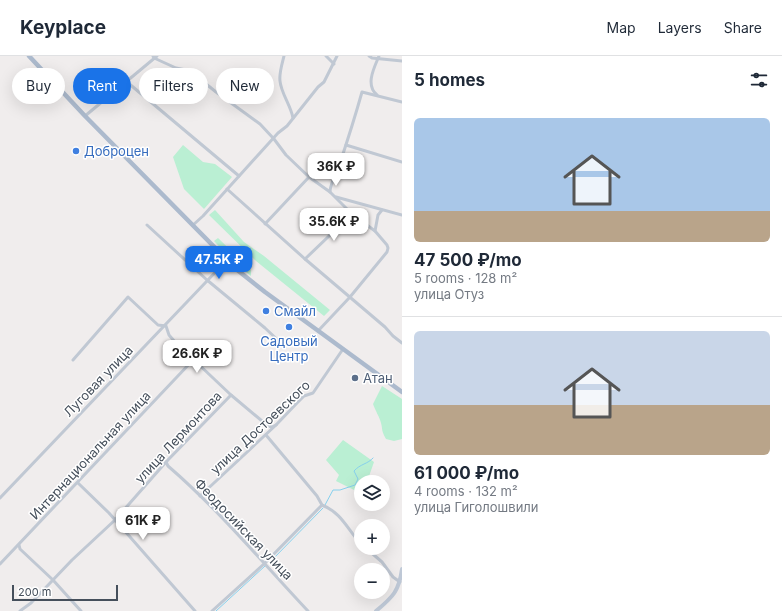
<!DOCTYPE html>
<html lang="en">
<head>
<meta charset="utf-8">
<style>
	:root { --surface:#fff; --page:#f2f2f3; --text:#1f2937; --muted:#747a83; --line:#e0e1e3; --accent:#1a73e8 }
	body { margin:0; font-family:Inter,sans-serif; background:var(--page); color:var(--text); height:100vh; display:flex; flex-direction:column; font-size:15px; white-space:nowrap }
	* { box-sizing:border-box; margin:0 }
	p { font-size:13px; color:var(--muted) }
	.icon { flex:none; width:22px; height:22px; fill:none; stroke:currentColor; stroke-width:2; stroke-linecap:round; stroke-linejoin:round }
	.map { position:relative; flex:1; overflow:hidden }
	.panel { display:flex; flex-direction:column; background:var(--surface); width:380px }
	.panel>* { flex:none }
	.banner { position:absolute; left:12px; top:12px; width:330px; height:36px; display:flex; gap:8px }
	.tools { position:absolute; left:354px; top:419px; display:grid; gap:8px }
	.tools a { display:grid; place-items:center; width:36px; height:36px; border-radius:50%; background:var(--surface); box-shadow:0 4px 16px #0002; font-size:20px }
	.scale { position:absolute; left:12px; bottom:10px; width:106px; box-sizing:border-box; padding-left:4px; border:2px solid #454f5b; border-top:0; font-size:11px; line-height:14px; white-space:nowrap; color:#454f5b; -webkit-text-stroke:3px #fff; paint-order:stroke }
	.price { position:absolute; translate:-50% -34px; padding:0 9px; border-radius:8px; background:#fff; color:#222; font-size:13px; line-height:26px; filter:drop-shadow(0 1px 2px #0008) }
	.price::after { content:''; position:absolute; left:50%; top:24px; width:12px; height:9px; margin-left:-6px; background:inherit; clip-path:polygon(0 0,100% 0,50% 100%) }
	.price.on { background:var(--accent); color:#fff }
	ul { padding:0; list-style:none }
	li { display:grid; align-content:center; gap:8px; height:212px; padding:0 12px }
	li+li { border-top:1px solid var(--line) }
	li span { display:grid; place-items:center; height:124px; border-radius:6px; color:#555 }
	li>.icon { margin-inline-start:auto }
	span .icon { width:72px; height:72px; fill:#fffc; stroke-width:1 }
	li b { font-size:17px }
	h2 { display:flex; justify-content:space-between; align-items:center; height:48px; padding:0 12px; font-size:17px }
	.chip { padding:0 14px; border-radius:18px; background:var(--surface); box-shadow:0 4px 16px #0002; font-size:14px; line-height:36px }
	.chip.on { background:var(--accent); color:#fff }
	header { display:flex; align-items:center; gap:24px; box-sizing:border-box; height:56px; padding:0 20px; background:var(--surface); border-bottom:1px solid var(--line) }
	header strong { font-size:19px }
	nav { display:flex; gap:22px; margin-inline-start:auto; font-size:14px }
	main { display:flex; flex:1; min-height:0 }
	.map>svg:first-child { display:block }
</style>
</head>
<body>
<header>
<strong>Keyplace</strong>
<nav><a>Map</a><a>Layers</a><a>Share</a></nav>
</header>
<main>
<div class="map">
<svg width="402" height="555" viewBox="0 0 402 555">
	<rect width="100%" height="100%" fill="#f0eded"/>
	<g fill="#baefd3">
		<polygon points="183,89 203,106 215,108 232,121 204,153 184,133 173,101"/>
		<polygon points="215,154 244,186 264,200 330,254 324,260 256,205 209,159"/>
		<polygon points="218,182 251,214 251,220 236,208 214,185"/>
		<path d="M382,330l20,13v40l-8,2 -8,-2c-5,-9 -3,-8 -5,-16 -1,-5 -6,-13 -8,-19z"/>
		<polygon points="343,384 374,406 367,426 361,426 361,440 356,435 336,425 339,419 326,404"/>
	</g>
	<g fill="none" stroke-linecap="round" stroke-linejoin="round">
		<g stroke="#86d0ed" stroke-width="1">
			<path d="M325,449l8,-15h7l15,-5 3,-6 -4,-8c6,-7 14,-7 19,-13"/>
			<polyline points="271,505 323,452"/>
			<polyline points="216,555 265,510"/>
		</g>
		<g stroke="#c0c8d3" stroke-width="3">
			<polyline points="153,0 154,2 176,12 186,14 195,19 216,36 260,68 274,83 286,99 309,121 330,136 352,158 375,175 387,189 388,192 387,196 350,241 318,275"/>
			<path d="M284,0c-2,8 -5,17 -4,25 1,12 11,25 13,37"/>
			<polyline points="326,0 334,8"/>
			<polyline points="369,0 372,2 402,5"/>
			<polyline points="127,26 239,120"/>
			<path d="M377,39c-12,-10 -3,-27 2,-39"/>
			<polyline points="85,60 157,0"/>
			<polyline points="346,89 402,106"/>
			<polyline points="227,133 305,203 385,271 393,280 402,287"/>
			<path d="M330,136c0,-8 6,-18 9,-26 8,-24 16,-49 23,-74l40,10"/>
			<polyline points="336,141 402,159"/>
			<polyline points="265,168 309,121"/>
			<polyline points="147,169 207,224 265,272 282,288"/>
			<polyline points="193,169 203,160 278,77 287,70 318,31 324,26 337,0"/>
			<polyline points="375,175 378,159 382,154"/>
			<polyline points="305,203 352,158"/>
			<polyline points="73,304 128,241 158,269 166,270 169,279 175,286 231,339 268,370 272,371 276,369"/>
			<path d="M266,379l51,61 5,9c20,8 25,24 39,39"/>
			<path d="M166,406l2,4c51,44 94,96 140,145"/>
			<polyline points="78,427 109,457 195,555"/>
			<polyline points="200,440 276,369 297,347 304,340 313,337 343,293"/>
			<polyline points="0,442 227,204"/>
			<polyline points="19,489 20,493 53,524 81,555"/>
			<polyline points="366,492 382,506 393,521 400,526"/>
			<polyline points="0,508 193,304"/>
			<polyline points="20,555 31,547 72,504 115,464 166,406 231,339"/>
			<polyline points="212,555 265,507 322,449"/>
		</g>
		<path stroke="#bfc9d7" stroke-width="4" d="M376,555c17,-14 23,-20 26,-42"/>
		<polyline stroke="#acbacd" stroke-width="4.5" points="29,0 85,60 236,213 265,236 402,336"/>
	</g>
	<g fill="#3f7fe0" stroke="#fff" stroke-width="1.5">
		<circle cx="76" cy="95" r="4"/>
		<circle cx="266" cy="255" r="4"/>
		<circle cx="289" cy="271" r="4"/>
	</g>
	<circle fill="#5c6f8a" stroke="#fff" stroke-width="1.5" cx="355" cy="322" r="4"/>
	<g text-anchor="middle" stroke-width="3" stroke-linejoin="round" paint-order="stroke">
		<g font-size="13" fill="#366cbe" stroke="#fff" text-anchor="start">
			<text x="84" y="100">Доброцен</text>
			<text x="274" y="260">Смайл</text>
			<text x="289" y="290" text-anchor="middle">Садовый<tspan x="289" dy="15">Центр</tspan></text>
		</g>
		<g font-size="13" fill="#4e5e75" stroke="#fff" text-anchor="start">
			<text x="363" y="327">Атан</text>
		</g>
		<g font-size="13" fill="#454f5b" stroke="#fff">
			<text transform="translate(98 325) rotate(-46)" y="5">Луговая улица</text>
			<text transform="translate(260 371) rotate(-43)" y="5">улица Достоевского</text>
			<text transform="translate(178 381) rotate(-47)" y="5">улица Лермонтова</text>
			<text transform="translate(90 399) rotate(-47)" y="5">Интернациональная улица</text>
			<text transform="translate(244 473) rotate(46)" y="5">Феодосийская улица</text>
		</g>
	</g>
</svg>
<div class="tools">
<a><svg class="icon" aria-label="layers" viewBox="0 0 24 24"><path d="M12 4l9 5-9 5-9-5zM3 14l9 5 9-5"/></svg></a>
<a>+</a>
<a>−</a>
</div>
<div class="scale">200 m</div>
<b class="price" style="left:336px;top:131px">36K ₽</b>
<b class="price" style="left:334px;top:186px">35.6K ₽</b>
<b class="price on" style="left:219px;top:224px">47.5K ₽</b>
<b class="price" style="left:197px;top:318px">26.6K ₽</b>
<b class="price" style="left:143px;top:485px">61K ₽</b>
<div class="banner">
<a class="chip">Buy</a>
<a class="chip on">Rent</a>
<a class="chip">Filters</a>
<a class="chip">New</a>
</div>
</div>
<section class="panel">
<h2>5 homes<svg class="icon" aria-label="filters" viewBox="0 0 24 24"><path d="M4 7h16M4 17h16"/><circle cx="9" cy="7" r="2"/><circle cx="15" cy="17" r="2"/></svg></h2>
<ul>
<li><span style="background:linear-gradient(#a9c7e8 75%,#b9a48a 0)"><svg class="icon" aria-label="home" viewBox="0 0 24 24"><path d="M3 11l9-7 9 7M6 9v11h12V9"/></svg></span><div><b>47 500 ₽/mo</b><p>5 rooms · 128 m²</p><p>улица Отуз</p></div></li>
<li><span style="background:linear-gradient(#c9d6e8 60%,#b9a48a 0)"><svg class="icon" aria-label="home" viewBox="0 0 24 24"><path d="M3 11l9-7 9 7M6 9v11h12V9"/></svg></span><div><b>61 000 ₽/mo</b><p>4 rooms · 132 m²</p><p>улица Гиголошвили</p></div></li>
</ul>
</section>
</main>
</body>
</html>
